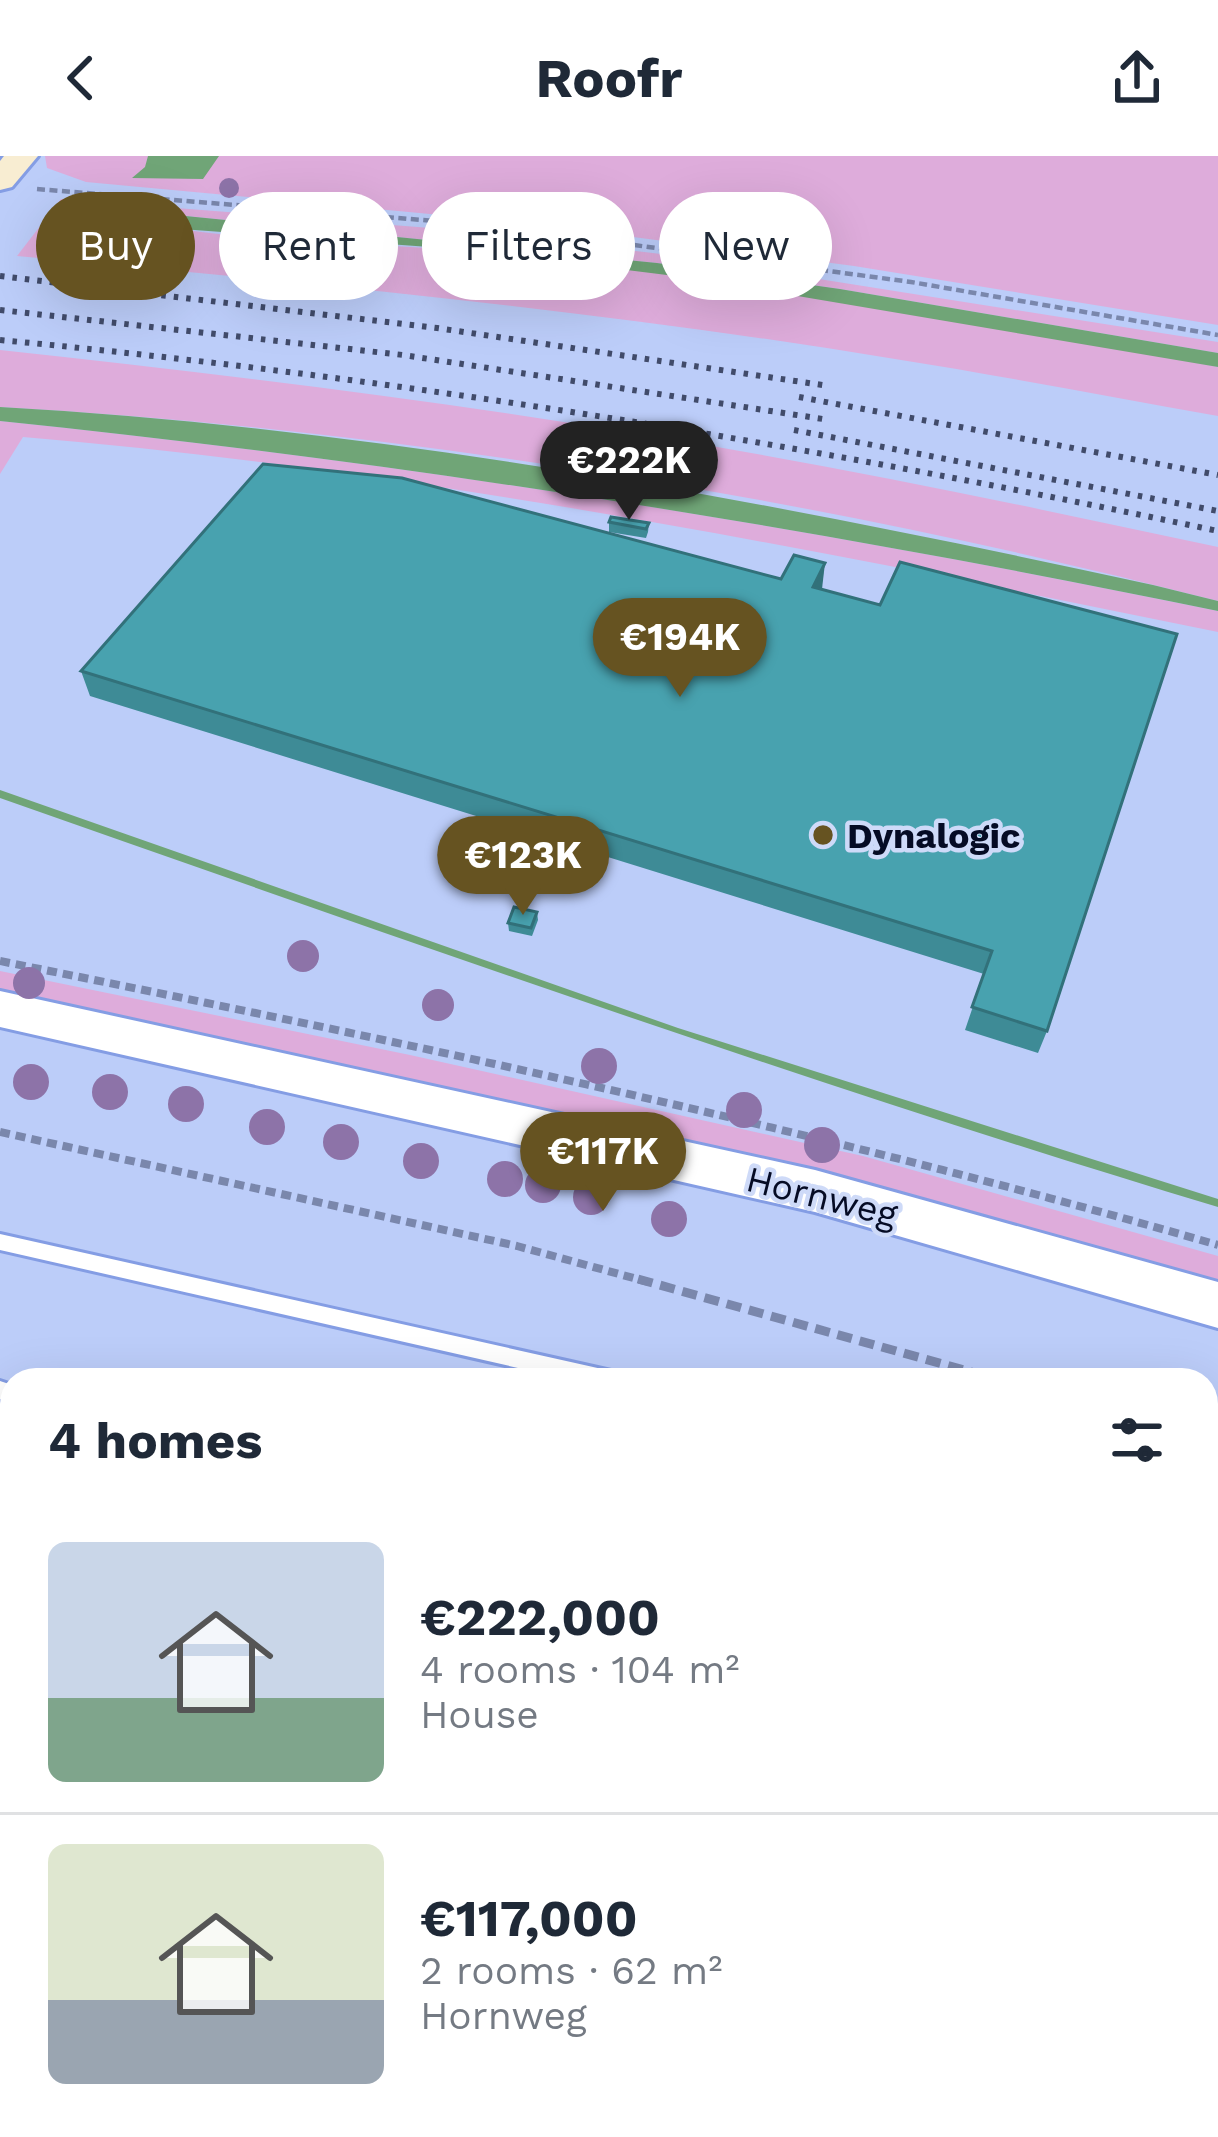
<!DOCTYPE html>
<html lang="en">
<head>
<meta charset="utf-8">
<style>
	:root { --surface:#fff; --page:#f2f2f3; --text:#1f2937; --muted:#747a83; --line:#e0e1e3; --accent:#665321 }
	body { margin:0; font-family:"Work Sans",sans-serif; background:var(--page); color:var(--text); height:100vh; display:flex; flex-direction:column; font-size:45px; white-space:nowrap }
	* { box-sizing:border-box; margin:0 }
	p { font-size:39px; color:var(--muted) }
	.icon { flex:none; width:66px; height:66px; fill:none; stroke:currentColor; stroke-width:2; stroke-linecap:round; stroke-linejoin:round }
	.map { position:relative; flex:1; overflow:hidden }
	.drawer { position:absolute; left:0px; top:1212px; width:1218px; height:771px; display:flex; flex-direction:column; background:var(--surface); border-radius:36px 36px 0 0; box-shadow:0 12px 48px #0002 }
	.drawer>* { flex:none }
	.banner { position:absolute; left:36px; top:36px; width:1146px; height:108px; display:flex; gap:24px }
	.price { position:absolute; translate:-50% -102px; padding:0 27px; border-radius:42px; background:var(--accent); color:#fff; font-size:39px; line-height:78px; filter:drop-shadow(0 3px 6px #0008) }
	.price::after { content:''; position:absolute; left:50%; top:72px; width:36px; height:27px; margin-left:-18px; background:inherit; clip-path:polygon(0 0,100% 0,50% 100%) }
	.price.active { background:#222; color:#fff }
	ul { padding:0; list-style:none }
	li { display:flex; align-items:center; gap:36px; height:300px; padding:0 48px }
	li+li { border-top:3px solid var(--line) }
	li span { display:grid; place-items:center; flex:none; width:336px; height:240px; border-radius:18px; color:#555 }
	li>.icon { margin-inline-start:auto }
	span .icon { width:144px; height:144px; fill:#fffc; stroke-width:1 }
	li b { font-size:51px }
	h2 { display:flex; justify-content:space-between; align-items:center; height:144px; padding:0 48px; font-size:51px }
	.chip { padding:0 42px; border-radius:54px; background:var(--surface); box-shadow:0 12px 48px #0002; font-size:42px; line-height:108px }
	.chip.active { background:var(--accent); color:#fff }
	header { display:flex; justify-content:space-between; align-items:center; height:156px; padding:0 48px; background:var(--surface); font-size:54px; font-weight:700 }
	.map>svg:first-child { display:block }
</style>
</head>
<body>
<header><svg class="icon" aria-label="back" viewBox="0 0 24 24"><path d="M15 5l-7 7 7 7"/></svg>Roofr<svg class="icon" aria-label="share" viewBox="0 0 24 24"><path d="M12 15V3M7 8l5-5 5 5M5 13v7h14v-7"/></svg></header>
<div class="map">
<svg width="1218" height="1981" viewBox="0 0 1218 1981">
	<rect width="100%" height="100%" fill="#bccdf9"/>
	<g fill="#deacdb">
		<polygon points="45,0 1218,0 1218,169 854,110 527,67 86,26 47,12"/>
		<path d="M61,43l395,31 205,24 557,88v11l-378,-64 -183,-26 -551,-55 1,6 10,4c129,28 266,23 397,37 211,23 420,61 629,97l75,15v49c-108,-19 -215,-40 -323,-57 -290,-48 -585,-76 -878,-103z"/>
		<path d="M0,194c214,23 427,49 639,84 194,31 387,72 579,113v54c-393,-101 -813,-171 -1218,-194z"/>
		<path d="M0,265c410,42 815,107 1218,190v21c-396,-81 -792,-161 -1195,-195l-23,37z"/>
		<polygon points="0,815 410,899 863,1000 1218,1100 1218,1140 0,840"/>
	</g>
	<g fill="#70a577">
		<polygon points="148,0 219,0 203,23 132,22 145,11"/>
		<polygon points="105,52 657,107 840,133 1218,197 1218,211 691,122 457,93 181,73 117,62"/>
		<path d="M0,251c390,22 772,95 1153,178l65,16v10c-403,-83 -809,-148 -1218,-190z"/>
		<path d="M0,634l678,238 540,171v8c-412,-124 -813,-267 -1218,-409z"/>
		<polygon points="0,1440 12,1445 12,1971 719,1971 708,1981 0,1981"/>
	</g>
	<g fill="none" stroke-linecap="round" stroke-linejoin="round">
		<defs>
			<g id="service">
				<polygon points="0,1078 611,1215 618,1218 621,1224 571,1224 0,1094"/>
				<polygon points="0,1225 12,1229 12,1247 0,1243"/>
				<polygon points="1206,1400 1218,1403 1218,1425 1206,1420"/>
				<polygon points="1206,1631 1218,1635 1218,1657 1206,1653"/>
				<polygon points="1218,1746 1218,1773 1206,1780 1206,1753"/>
				<polygon points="1206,1798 1218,1805 1218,1833 1206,1826"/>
				<polygon points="968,1971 1000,1971 995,1981 963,1981"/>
			</g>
			<polygon id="tertiary" points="0,835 815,1014 1218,1126 1218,1172 815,1056 0,871"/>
			<polygon id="secondary" points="4,0 38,0 12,31 0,34 0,5"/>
		</defs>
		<use href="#service" stroke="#849de4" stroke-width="6"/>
		<use href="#tertiary" stroke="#849de4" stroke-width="6"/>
		<use href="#secondary" stroke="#849de4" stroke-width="6"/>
		<polyline stroke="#7a87ac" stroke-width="4.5" stroke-dasharray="8 4.5" stroke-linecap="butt" points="37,33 484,69 911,126 1218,179"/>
		<g stroke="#7a87ac" stroke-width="8" stroke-dasharray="10 6" stroke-linecap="butt">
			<path d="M0,805c409,82 817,168 1218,284"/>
			<polyline points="0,976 517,1090 648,1126"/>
		</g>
		<g stroke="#7a87ac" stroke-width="9" stroke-dasharray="15 8" stroke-linecap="butt">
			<polyline points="638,1123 1000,1224"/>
			<polyline points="1206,1285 1218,1288"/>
		</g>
		<use href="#service" fill="#fff" fill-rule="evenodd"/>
		<use href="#tertiary" fill="#fff" fill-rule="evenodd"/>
		<use href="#secondary" fill="#f8edd2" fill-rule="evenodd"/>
		<g stroke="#414b6a" stroke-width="6" stroke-dasharray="4.5 8" stroke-linecap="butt">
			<polyline points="0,120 437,172 829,230"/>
			<polyline points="0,154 403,199 823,263"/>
			<path d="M0,184c410,39 815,106 1218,191"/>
			<polyline points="799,241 1218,319"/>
			<polyline points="794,274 1218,355"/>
		</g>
	</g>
	<g fill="#8d73a8">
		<circle cx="229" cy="32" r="10"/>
		<circle cx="303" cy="800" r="16"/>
		<circle cx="29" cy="827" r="16"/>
		<circle cx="438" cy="849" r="16"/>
		<circle cx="599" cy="910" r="18"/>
		<circle cx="31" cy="926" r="18"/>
		<circle cx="110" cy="936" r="18"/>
		<circle cx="186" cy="948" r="18"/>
		<circle cx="744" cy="954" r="18"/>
		<circle cx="267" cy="971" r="18"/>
		<circle cx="341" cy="986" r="18"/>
		<circle cx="822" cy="989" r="18"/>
		<circle cx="421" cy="1005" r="18"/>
		<circle cx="505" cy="1023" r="18"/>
		<circle cx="543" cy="1029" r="18"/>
		<circle cx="591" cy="1041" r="18"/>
		<circle cx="669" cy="1063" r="18"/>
	</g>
	<g fill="#3e8b96">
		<polygon points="609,366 649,367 648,376 646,382 609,376"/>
		<polygon points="822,433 1047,875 1038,897 965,874 984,818 90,540 81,515"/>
		<polygon points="537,756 538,764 532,780 509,775 508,767"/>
	</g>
	<polygon fill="#32717a" points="825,407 822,433 813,431"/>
	<g fill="#48a2af" stroke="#32717a" stroke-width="3">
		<polygon points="263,308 402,322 781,423 794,399 825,407 813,431 880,449 900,406 1177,478 1047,875 972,851 992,795 81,515"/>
		<polygon points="611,361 649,367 646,373 609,366"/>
		<polygon points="514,751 537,756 531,772 508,767"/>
	</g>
	<circle fill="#665321" stroke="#cedaf8" stroke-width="4.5" cx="823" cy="679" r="12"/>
	<g text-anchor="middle" stroke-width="9" stroke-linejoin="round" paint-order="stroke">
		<g font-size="36" font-weight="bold" fill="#050b24" stroke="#cedaf8" text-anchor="start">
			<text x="847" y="692">Dynalogic</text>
		</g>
		<g font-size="36" fill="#050b24" stroke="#cedaf8">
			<text transform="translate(822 1040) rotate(14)" y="13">Hornweg</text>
		</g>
	</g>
</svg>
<b class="price active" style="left:629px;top:367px">€222K</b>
<b class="price" style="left:680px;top:544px">€194K</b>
<b class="price" style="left:523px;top:762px">€123K</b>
<b class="price" style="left:603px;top:1058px">€117K</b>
<div class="banner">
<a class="chip active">Buy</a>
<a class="chip">Rent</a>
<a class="chip">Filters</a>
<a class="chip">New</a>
</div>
<section class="drawer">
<h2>4 homes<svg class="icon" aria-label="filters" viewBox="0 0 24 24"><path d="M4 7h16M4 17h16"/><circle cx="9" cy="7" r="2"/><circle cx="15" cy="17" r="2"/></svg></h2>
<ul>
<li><span style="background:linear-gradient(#c9d6e8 65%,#7fa58c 0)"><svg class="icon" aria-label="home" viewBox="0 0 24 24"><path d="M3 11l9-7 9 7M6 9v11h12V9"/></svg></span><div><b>€222,000</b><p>4 rooms · 104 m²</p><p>House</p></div></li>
<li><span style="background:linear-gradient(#dfe7d0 65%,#9aa5b1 0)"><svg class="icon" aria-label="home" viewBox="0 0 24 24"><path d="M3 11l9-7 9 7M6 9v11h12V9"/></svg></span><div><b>€117,000</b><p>2 rooms · 62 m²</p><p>Hornweg</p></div></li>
</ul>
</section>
</div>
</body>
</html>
